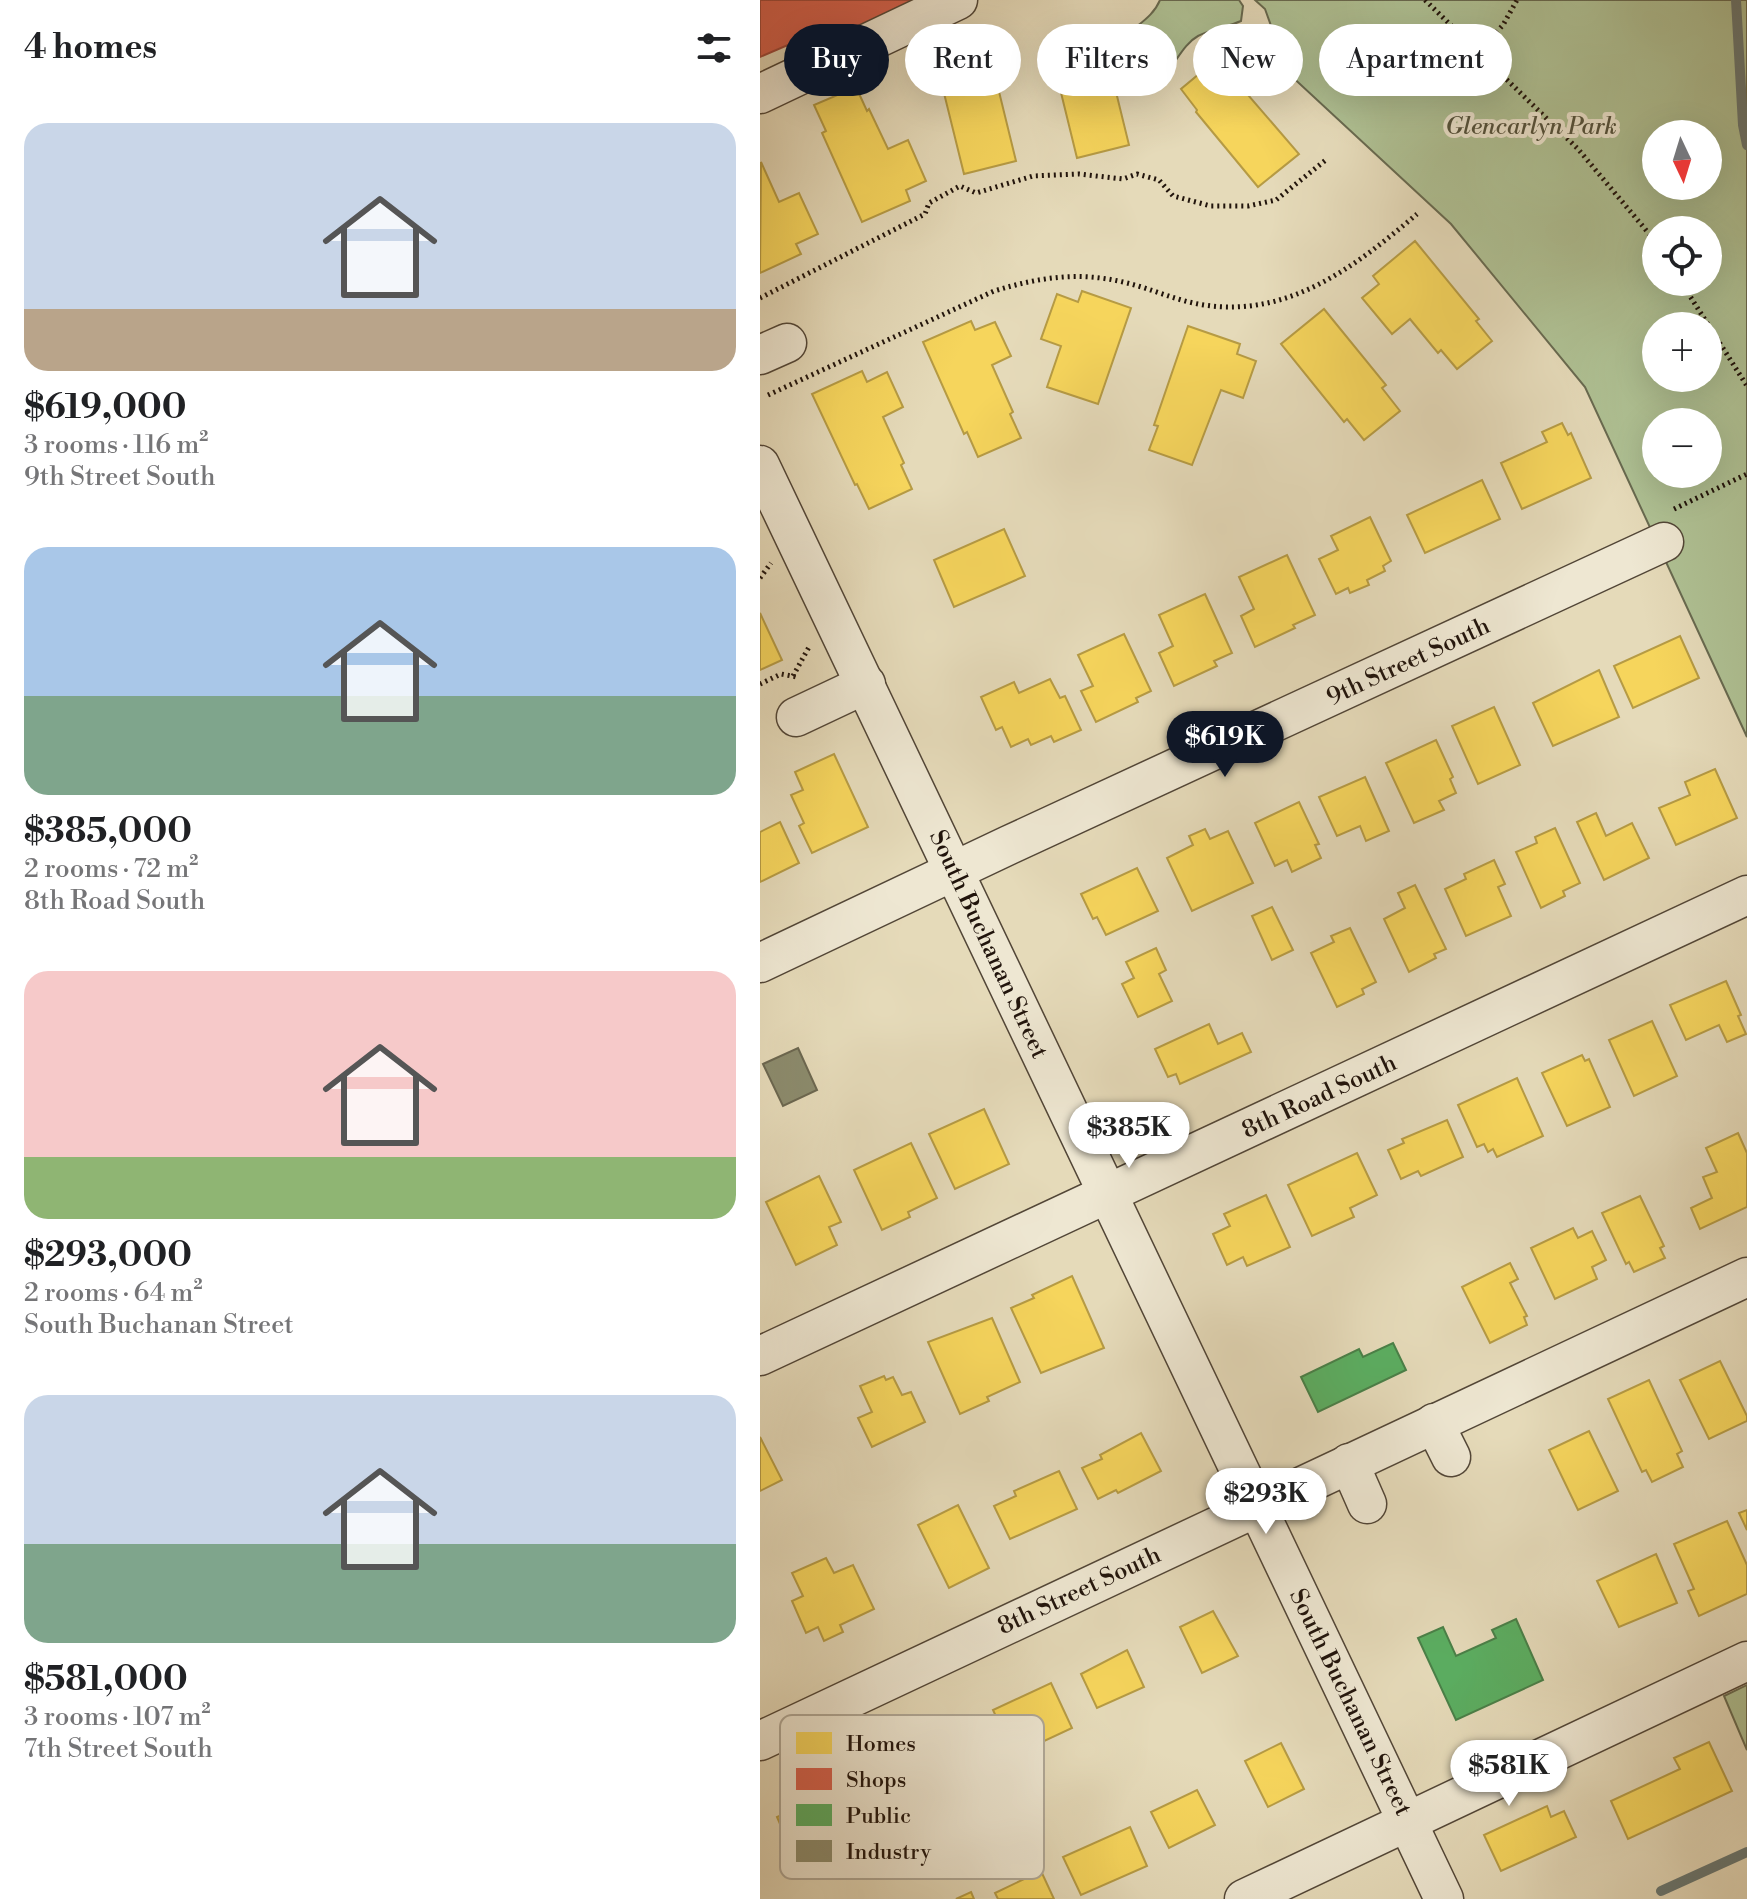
<!DOCTYPE html>
<html lang="en">
<head>
<meta charset="utf-8">
<style>
	:root { --surface:#fff; --page:#f6f6f6; --text:#202124; --muted:#757577; --accent:#111827 }
	body { margin:0; font-family:"Libre Bodoni",serif; background:var(--page); color:var(--text); height:100vh; display:flex; flex-direction:column; font-size:30px; white-space:nowrap }
	* { box-sizing:border-box; margin:0 }
	p { font-size:26px; color:var(--muted) }
	.icon { flex:none; width:44px; height:44px; fill:none; stroke:currentColor; stroke-width:2; stroke-linecap:round; stroke-linejoin:round }
	.map { position:relative; flex:1; overflow:hidden }
	.side { display:flex; flex-direction:column; background:var(--surface); width:760px }
	.side>* { flex:none }
	.hud { position:absolute; left:24px; top:24px; width:760px; height:72px; display:flex; gap:16px }
	.needle { width:52px; rotate:176deg }
	.buttons { position:absolute; left:882px; top:120px; display:grid; gap:16px }
	.buttons a { display:grid; place-items:center; width:80px; height:80px; border-radius:50%; background:var(--surface); box-shadow:0 8px 32px #0002; font-size:40px }
	.price { position:absolute; translate:-50% -68px; padding:0 18px; border-radius:28px; background:#fff; color:#222; font-size:26px; line-height:52px; filter:drop-shadow(0 2px 4px #0008) }
	.price::after { content:''; position:absolute; left:50%; top:48px; width:24px; height:18px; margin-left:-12px; background:inherit; clip-path:polygon(0 0,100% 0,50% 100%) }
	.price.active { background:var(--accent); color:#fff }
	ul { padding:0; list-style:none }
	li { display:grid; align-content:center; gap:16px; height:424px; padding:0 24px }
	li span { display:grid; place-items:center; height:248px; border-radius:24px; color:#555 }
	li>.icon { margin-inline-start:auto }
	span .icon { width:144px; height:144px; fill:#fffc; stroke-width:1 }
	li b { font-size:34px }
	h2 { display:flex; justify-content:space-between; align-items:center; height:96px; padding:0 24px; font-size:34px }
	.pill { padding:0 28px; border-radius:36px; background:var(--surface); box-shadow:0 8px 32px #0002; font-size:28px; line-height:72px }
	.pill.active { background:var(--accent); color:#fff }
	main { display:flex; flex:1; min-height:0 }
	.map>svg:first-child { display:block }
</style>
</head>
<body>
<main>
<section class="side">
<h2>4 homes<svg class="icon" aria-label="filters" viewBox="0 0 24 24"><path d="M4 7h16M4 17h16"/><circle cx="9" cy="7" r="2"/><circle cx="15" cy="17" r="2"/></svg></h2>
<ul>
<li><span style="background:linear-gradient(#c9d6e8 75%,#b9a48a 0)"><svg class="icon" aria-label="home" viewBox="0 0 24 24"><path d="M3 11l9-7 9 7M6 9v11h12V9"/></svg></span><div><b>$619,000</b><p>3 rooms · 116 m²</p><p>9th Street South</p></div></li>
<li><span style="background:linear-gradient(#a9c7e8 60%,#7fa58c 0)"><svg class="icon" aria-label="home" viewBox="0 0 24 24"><path d="M3 11l9-7 9 7M6 9v11h12V9"/></svg></span><div><b>$385,000</b><p>2 rooms · 72 m²</p><p>8th Road South</p></div></li>
<li><span style="background:linear-gradient(#f6c9c9 75%,#8fb573 0)"><svg class="icon" aria-label="home" viewBox="0 0 24 24"><path d="M3 11l9-7 9 7M6 9v11h12V9"/></svg></span><div><b>$293,000</b><p>2 rooms · 64 m²</p><p>South Buchanan Street</p></div></li>
<li><span style="background:linear-gradient(#c9d6e8 60%,#7fa58c 0)"><svg class="icon" aria-label="home" viewBox="0 0 24 24"><path d="M3 11l9-7 9 7M6 9v11h12V9"/></svg></span><div><b>$581,000</b><p>3 rooms · 107 m²</p><p>7th Street South</p></div></li>
</ul>
</section>
<div class="map">
<svg width="987" height="1899" viewBox="0 0 987 1899">
	<rect width="100%" height="100%" fill="#e5dab9"/>
	<filter id="stains"><feTurbulence type="fractalNoise" baseFrequency=".0025" numOctaves="4"/><feColorMatrix values="0 0 0 0 .2 0 0 0 0 .09 0 0 0 0 .02 0 0 0 .5 -.17"/></filter>
	<radialGradient id="worn" r=".72"><stop offset=".6" stop-color="#630" stop-opacity="0"/><stop offset="1" stop-color="#630" stop-opacity=".3"/></radialGradient>
	<g fill="#afc194" stroke="#686a50" stroke-width="2" fill-rule="evenodd">
		<path d="M400,0h79l4,6 -2,15c-14,6 -30,8 -43,15 -24,13 -29,57 -61,43 -14,-5 -17,-16 -21,-30 11,-21 35,-27 44,-49z"/>
		<path d="M495,0h492v737l-162,-350 -134,-163 -163,-151 -23,-64zM896,134h52v52h-52zM896,230h52v52h-52zM896,326h52v52h-52zM896,422h52v52h-52z"/>
		<polygon points="987,1685 987,1750 964,1696"/>
	</g>
	<g fill="#f6d55c" stroke="#b69b44" stroke-width="2">
		<polygon points="223,39 229,64 232,63 256,161 204,174 180,77 183,76 177,49"/>
		<polygon points="345,47 369,145 317,158 293,60"/>
		<polygon points="457,59 539,154 498,187 436,112 437,110 421,89"/>
		<polygon points="96,87 107,111 109,109 128,149 148,140 166,181 146,190 150,201 102,222 62,133 66,131 54,105"/>
		<polygon points="1,162 19,202 39,193 58,234 36,244 41,254 0,273"/>
		<polygon points="655,241 719,319 716,321 732,341 697,369 681,350 678,353 650,319 632,334 602,298 619,284 613,276"/>
		<polygon points="322,291 371,308 338,404 287,387 301,346 281,339 297,294 318,302"/>
		<polygon points="564,309 626,385 622,388 640,411 604,440 587,419 584,422 521,344"/>
		<polygon points="211,321 215,330 235,322 251,356 232,365 253,412 250,414 261,438 218,457 207,432 204,434 163,342"/>
		<polygon points="428,326 480,344 477,354 496,361 483,398 461,390 432,465 389,450 398,426 394,425"/>
		<polygon points="102,371 107,382 127,372 143,407 123,417 144,463 141,465 152,489 109,509 97,484 95,485 52,394"/>
		<polygon points="802,423 808,435 811,433 831,478 762,509 741,463 787,442 782,432"/>
		<polygon points="722,480 740,519 665,553 647,515"/>
		<polygon points="610,517 631,561 623,566 625,571 607,580 609,585 590,593 588,588 576,594 559,559 578,550 571,536"/>
		<polygon points="244,529 265,576 194,607 174,560"/>
		<polygon points="527,555 555,615 533,625 535,628 495,647 481,616 494,609 479,577"/>
		<polygon points="445,594 472,653 454,661 457,666 414,686 399,653 413,646 399,615"/>
		<polygon points="0,613 22,660 0,670"/>
		<polygon points="364,634 391,691 376,698 378,702 336,722 321,691 333,686 318,655"/>
		<polygon points="920,636 939,678 873,708 854,666"/>
		<polygon points="839,670 859,717 793,746 773,703"/>
		<polygon points="290,679 300,698 305,696 321,730 294,742 291,736 271,745 268,739 251,747 242,727 236,730 221,697 254,682 259,693"/>
		<polygon points="734,707 760,765 718,784 692,726"/>
		<polygon points="676,740 693,777 690,779 696,793 679,801 684,810 654,823 626,763"/>
		<polygon points="74,754 108,827 52,853 39,826 44,823 31,795 43,790 35,772"/>
		<polygon points="955,769 977,818 916,845 899,808 930,795 925,782"/>
		<polygon points="605,777 629,831 606,841 600,826 577,836 559,797"/>
		<polygon points="539,802 559,844 555,845 561,858 532,872 527,860 515,866 495,823"/>
		<polygon points="836,813 846,836 872,823 889,858 844,880 817,822"/>
		<polygon points="20,822 39,863 0,882 0,832"/>
		<polygon points="795,828 820,883 803,891 805,896 781,908 756,852 777,843 775,837"/>
		<polygon points="445,829 450,839 468,831 493,883 432,911 407,858 433,845 429,836"/>
		<polygon points="734,860 745,884 738,887 751,916 706,936 685,889 706,879 704,874"/>
		<polygon points="377,868 398,911 346,935 337,917 333,919 321,894"/>
		<polygon points="655,885 686,949 674,954 676,958 649,972 624,919 645,908 638,893"/>
		<polygon points="512,907 533,950 512,960 492,916"/>
		<polygon points="590,928 616,982 602,989 604,994 577,1007 551,953 574,942 571,936"/>
		<polygon points="396,948 406,970 399,974 412,1001 378,1017 362,984 374,978 366,962"/>
		<polygon points="966,981 981,1015 978,1016 986,1034 967,1042 959,1025 926,1040 910,1005"/>
		<polygon points="892,1021 917,1076 874,1096 849,1040"/>
		<polygon points="449,1024 458,1044 482,1033 491,1052 420,1084 416,1074 408,1077 395,1049"/>
		<polygon points="822,1055 825,1061 829,1059 850,1107 807,1126 782,1073"/>
		<polygon points="757,1078 783,1136 737,1157 733,1149 728,1152 724,1144 717,1147 698,1105"/>
		<polygon points="224,1109 249,1164 195,1189 169,1134"/>
		<polygon points="687,1120 703,1157 661,1176 658,1171 641,1179 628,1150 644,1143 642,1139"/>
		<polygon points="978,1133 987,1153 987,1207 940,1229 931,1208 952,1198 943,1177 957,1172 946,1148"/>
		<polygon points="151,1143 177,1198 148,1212 150,1217 122,1230 94,1170"/>
		<polygon points="597,1153 617,1195 590,1208 594,1217 552,1236 528,1185"/>
		<polygon points="59,1176 81,1222 69,1227 77,1245 36,1265 6,1202"/>
		<polygon points="506,1195 530,1247 487,1266 483,1257 467,1265 453,1234 470,1226 464,1214"/>
		<polygon points="880,1196 904,1246 900,1248 905,1258 874,1272 869,1262 866,1264 842,1213"/>
		<polygon points="813,1228 818,1238 832,1231 846,1260 832,1267 837,1279 795,1299 771,1248"/>
		<polygon points="750,1263 758,1279 750,1283 767,1316 764,1317 767,1325 730,1343 702,1287"/>
		<polygon points="312,1276 344,1348 281,1373 251,1308 274,1298 272,1295"/>
		<polygon points="232,1318 260,1382 227,1397 229,1401 200,1414 168,1342"/>
		<polygon points="960,1361 987,1416 987,1421 949,1439 920,1380"/>
		<polygon points="124,1376 126,1380 133,1377 142,1395 151,1392 165,1422 112,1447 98,1418 112,1412 100,1386"/>
		<polygon points="889,1380 922,1451 917,1454 923,1467 892,1482 886,1470 882,1472 848,1399"/>
		<polygon points="829,1431 858,1491 818,1510 789,1450"/>
		<polygon points="381,1433 401,1471 358,1493 356,1490 338,1499 322,1468 342,1459 340,1455"/>
		<polygon points="0,1437 22,1480 0,1491"/>
		<polygon points="299,1471 317,1509 250,1539 234,1506 256,1496 254,1491"/>
		<polygon points="198,1505 229,1568 189,1588 158,1525"/>
		<polygon points="987,1510 987,1530 979,1513"/>
		<polygon points="967,1521 987,1565 987,1594 939,1616 928,1591 934,1589 914,1544"/>
		<polygon points="896,1554 917,1603 859,1627 837,1581"/>
		<polygon points="66,1558 74,1573 93,1565 114,1609 80,1625 83,1632 64,1641 58,1627 46,1633 32,1601 43,1596 32,1573"/>
		<polygon points="453,1611 478,1656 442,1673 420,1627"/>
		<polygon points="367,1650 384,1687 337,1708 321,1674"/>
		<polygon points="291,1683 312,1728 254,1755 233,1710"/>
		<polygon points="949,1742 972,1791 868,1839 851,1801 920,1769 914,1758"/>
		<polygon points="521,1743 544,1789 508,1807 485,1761"/>
		<polygon points="437,1790 455,1825 409,1848 391,1812"/>
		<polygon points="65,1796 87,1845 73,1851 76,1859 42,1875 17,1817"/>
		<polygon points="787,1806 791,1817 804,1811 816,1837 741,1871 724,1835"/>
		<polygon points="370,1827 387,1866 321,1895 303,1857"/>
		<polygon points="281,1871 294,1899 238,1899 235,1893"/>
		<polygon points="211,1892 214,1899 196,1899"/>
	</g>
	<polygon fill="#d6604d" stroke="#a0493a" stroke-width="2" points="0,0 159,0 70,43 44,38 0,57"/>
	<g fill="#5aae61" stroke="#498048" stroke-width="2">
		<polygon points="633,1343 646,1370 558,1412 541,1377 599,1349 603,1357"/>
		<polygon points="756,1619 783,1680 696,1720 658,1638 683,1627 696,1656 736,1638 732,1630"/>
	</g>
	<polygon fill="#8c8c6e" stroke="#6c6851" stroke-width="2" points="38,1048 57,1090 23,1106 3,1064"/>
	<g fill="none" stroke-linecap="round" stroke-linejoin="round">
		<g stroke="#687772" stroke-width="10">
			<polyline points="976,0 983,125 987,145"/>
			<polyline points="901,1891 987,1852"/>
		</g>
		<defs>
			<g id="minor">
				<polyline points="0,94 198,0"/>
				<polyline points="0,355 27,343"/>
				<polyline points="0,465 684,1899"/>
				<polyline points="36,717 106,684"/>
				<polyline points="0,963 249,845 904,542"/>
				<polyline points="0,1356 987,895"/>
				<polyline points="674,1423 691,1457"/>
				<polyline points="589,1463 607,1504"/>
				<polyline points="0,1741 987,1277"/>
				<polyline points="484,1899 987,1661"/>
			</g>
		</defs>
		<use href="#minor" stroke="#524637" stroke-width="41"/>
		<g stroke="#21140c" stroke-width="5" stroke-dasharray="2 4" stroke-linecap="butt">
			<polyline points="665,0 818,149 896,242"/>
			<polyline points="720,50 743,25 757,0"/>
			<polyline points="921,282 987,386"/>
			<polyline points="0,298 165,214 169,203 200,186 216,193 273,176 319,174 363,179 377,174 399,180 413,196 451,206 488,206 516,200 567,159"/>
			<path d="M8,395l226,-104c46,-14 86,-20 133,-8 25,6 50,18 77,22 85,13 152,-39 213,-91"/>
			<polyline points="914,509 987,474"/>
			<polyline points="0,578 11,563"/>
			<polyline points="33,676 49,647"/>
			<polyline points="0,684 21,674 37,677"/>
		</g>
		<use href="#minor" stroke="#eee7d2" stroke-width="38"/>
	</g>
	<g text-anchor="middle" stroke-width="8" stroke-linejoin="round" paint-order="stroke">
		<g font-size="24" font-style="italic" fill="#53513c" stroke="#eee7d2">
			<text x="771" y="134">Glencarlyn Park</text>
		</g>
		<g font-size="24" fill="#21140c" stroke="#eee7d2">
			<text transform="translate(648 661) rotate(-25)" y="8">9th Street South</text>
			<text transform="translate(229 944) rotate(65)" y="8">South Buchanan Street</text>
			<text transform="translate(559 1096) rotate(-25)" y="8">8th Road South</text>
			<text transform="translate(319 1590) rotate(-25)" y="8">8th Street South</text>
			<text transform="translate(591 1702) rotate(64)" y="8">South Buchanan Street</text>
		</g>
	</g>
	<rect x="20" y="1715" width="264" height="164" rx="12" fill="#eee7d2" stroke="#b0a897" stroke-width="2"/>
	<rect x="36" y="1732" width="36" height="22" fill="#f6d55c"/>
	<rect x="36" y="1768" width="36" height="22" fill="#d6604d"/>
	<rect x="36" y="1804" width="36" height="22" fill="#5aae61"/>
	<rect x="36" y="1840" width="36" height="22" fill="#8c8c6e"/>
	<g font-size="22" fill="#21140c">
		<text x="86" y="1751">Homes</text>
		<text x="86" y="1787">Shops</text>
		<text x="86" y="1823">Public</text>
		<text x="86" y="1859">Industry</text>
	</g>
	<rect width="100%" height="100%" filter="url(#stains)"/>
	<rect width="100%" height="100%" fill="url(#worn)"/>
</svg>
<div class="buttons">
<a><svg class="needle" viewBox="-14 -14 28 28"><path d="M0-13l5 13h-10z" fill="#e53935"/><path d="M0 13l5-13h-10z" fill="#757577"/></svg></a>
<a><svg class="icon" aria-label="locate" viewBox="0 0 24 24"><circle cx="12" cy="12" r="6"/><path d="M12 2v4M12 18v4M2 12h4M18 12h4"/></svg></a>
<a>+</a>
<a>−</a>
</div>
<b class="price active" style="left:465px;top:779px">$619K</b>
<b class="price" style="left:369px;top:1170px">$385K</b>
<b class="price" style="left:506px;top:1536px">$293K</b>
<b class="price" style="left:749px;top:1808px">$581K</b>
<div class="hud">
<a class="pill active">Buy</a>
<a class="pill">Rent</a>
<a class="pill">Filters</a>
<a class="pill">New</a>
<a class="pill">Apartment</a>
</div>
</div>
</main>
</body>
</html>
